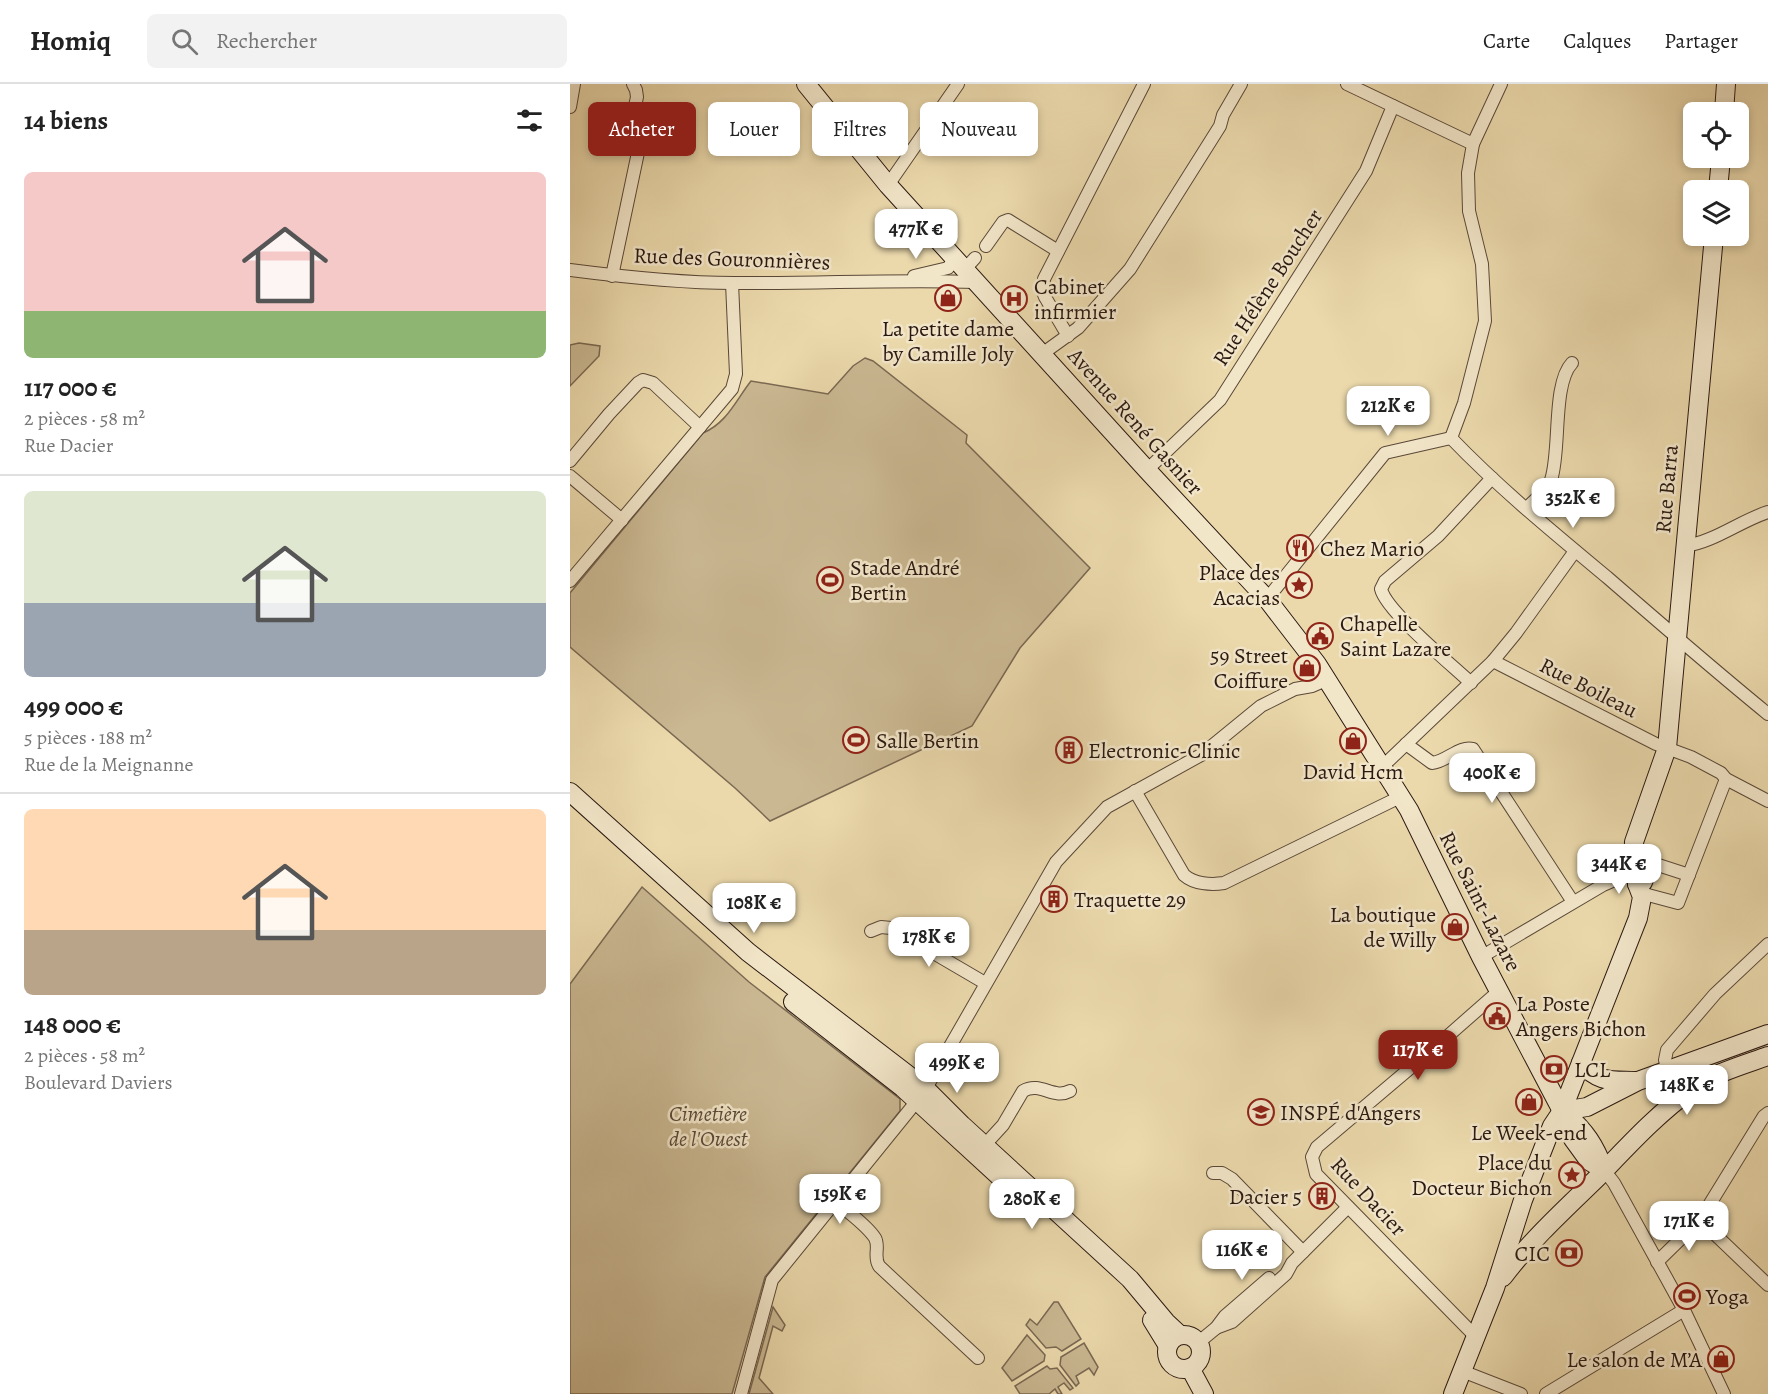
<!DOCTYPE html>
<html lang="fr">
<head>
<meta charset="utf-8">
<style>
	:root { --surface:#fff; --page:#f2f2f2; --text:#222; --muted:#767676; --line:#e0e0e0; --accent:#8f2418 }
	body { margin:0; font-family:Alegreya,serif; background:var(--page); color:var(--text); height:100vh; display:flex; flex-direction:column; font-size:22px; white-space:nowrap }
	* { box-sizing:border-box; margin:0 }
	p { font-size:20px; color:var(--muted) }
	.icon { flex:none; width:33px; height:33px; fill:none; stroke:currentColor; stroke-width:2; stroke-linecap:round; stroke-linejoin:round }
	.map { position:relative; flex:1; overflow:hidden }
	.details { display:flex; flex-direction:column; background:var(--surface); width:570px }
	.details>* { flex:none }
	.banner { position:absolute; left:18px; top:18px; width:570px; height:54px; display:flex; gap:12px }
	.fabs { position:absolute; left:1113px; top:18px; display:grid; gap:12px }
	.fabs a { display:grid; place-items:center; width:66px; height:66px; border-radius:9px; background:var(--surface); box-shadow:0 3px 9px #0003; font-size:30px }
	.price { position:absolute; translate:-50% -51px; padding:0 14px; border-radius:12px; background:#fff; color:#222; font-size:20px; line-height:39px; filter:drop-shadow(0 2px 3px #0008) }
	.price::after { content:''; position:absolute; left:50%; top:36px; width:18px; height:14px; margin-left:-9px; background:inherit; clip-path:polygon(0 0,100% 0,50% 100%) }
	.price.on { background:var(--accent); color:#fff }
	ul { padding:0; list-style:none }
	li { display:grid; align-content:center; gap:12px; height:318px; padding:0 24px }
	li+li { border-top:2px solid var(--line) }
	li span { display:grid; place-items:center; height:186px; border-radius:9px; color:#555 }
	li>.icon { margin-inline-start:auto }
	span .icon { width:108px; height:108px; fill:#fffc; stroke-width:1 }
	li b { font-size:26px }
	h2 { display:flex; justify-content:space-between; align-items:center; height:72px; padding:0 24px; font-size:26px }
	.tag { padding:0 21px; border-radius:9px; background:var(--surface); box-shadow:0 3px 9px #0003; font-size:21px; line-height:54px }
	.tag.on { background:var(--accent); color:#fff }
	header { display:flex; align-items:center; gap:36px; box-sizing:border-box; height:84px; padding:0 30px; background:var(--surface); border-bottom:2px solid var(--line) }
	header strong { font-size:28px }
	nav { display:flex; gap:33px; margin-inline-start:auto; font-size:21px }
	.search { width:420px; height:54px; background:var(--page); display:flex; align-items:center; gap:15px; box-sizing:border-box; padding:0 21px; border-radius:9px; color:var(--muted); font-size:22px }
	main { display:flex; flex:1; min-height:0 }
	.map>svg:first-child { display:block }
</style>
</head>
<body>
<header>
<strong>Homiq</strong>
<div class="search"><svg class="icon" aria-label="search" viewBox="0 0 24 24"><circle cx="10" cy="10" r="6"/><path d="M15 15l6 6"/></svg>Rechercher</div>
<nav><a>Carte</a><a>Calques</a><a>Partager</a></nav>
</header>
<main>
<section class="details">
<h2>14 biens<svg class="icon" aria-label="filters" viewBox="0 0 24 24"><path d="M4 7h16M4 17h16"/><circle cx="9" cy="7" r="2"/><circle cx="15" cy="17" r="2"/></svg></h2>
<ul>
<li><span style="background:linear-gradient(#f6c9c9 75%,#8fb573 0)"><svg class="icon" aria-label="home" viewBox="0 0 24 24"><path d="M3 11l9-7 9 7M6 9v11h12V9"/></svg></span><div><b>117 000 €</b><p>2 pièces · 58 m²</p><p>Rue Dacier</p></div></li>
<li><span style="background:linear-gradient(#dfe7d0 60%,#9aa5b1 0)"><svg class="icon" aria-label="home" viewBox="0 0 24 24"><path d="M3 11l9-7 9 7M6 9v11h12V9"/></svg></span><div><b>499 000 €</b><p>5 pièces · 188 m²</p><p>Rue de la Meignanne</p></div></li>
<li><span style="background:linear-gradient(#ffd9b3 65%,#b9a48a 0)"><svg class="icon" aria-label="home" viewBox="0 0 24 24"><path d="M3 11l9-7 9 7M6 9v11h12V9"/></svg></span><div><b>148 000 €</b><p>2 pièces · 58 m²</p><p>Boulevard Daviers</p></div></li>
</ul>
</section>
<div class="map">
<svg width="1198" height="1310" viewBox="0 0 1198 1310">
	<rect width="100%" height="100%" fill="#ebd9ac"/>
	<filter id="stains"><feTurbulence type="fractalNoise" baseFrequency=".00333" numOctaves="4"/><feColorMatrix values="0 0 0 0 .2 0 0 0 0 .09 0 0 0 0 .02 0 0 0 .5 -.17"/></filter>
	<radialGradient id="worn" r=".72"><stop offset=".6" stop-color="#630" stop-opacity="0"/><stop offset="1" stop-color="#630" stop-opacity=".3"/></radialGradient>
	<g fill="#cab892" stroke="#7a6852" stroke-width="1.5">
		<polygon points="9,259 30,262 29,272 0,302 0,261"/>
		<path d="M295,274l8,3 94,74 -1,8 124,125 -70,80 -48,78 -202,95 -35,-33 -165,-141v-54l133,-160c24,-10 33,-33 48,-52l77,13 25,-28z"/>
		<polygon points="72,803 179,898 330,1015 330,1027 195,1193 162,1310 0,1310 0,900"/>
		<polygon points="484,1218 488,1218 511,1255 492,1267 486,1263 476,1264 456,1241 460,1235 467,1241"/>
		<polygon points="203,1223 215,1241 212,1247 203,1242 189,1294 203,1310 179,1310"/>
		<polygon points="457,1251 475,1271 474,1277 442,1297 432,1284"/>
		<polygon points="514,1259 528,1283 524,1291 519,1284 506,1292 509,1299 506,1302 490,1281 491,1273"/>
		<polygon points="477,1282 480,1285 487,1284 503,1304 500,1306 494,1299 488,1303 492,1310 488,1310 485,1305 479,1310 450,1310 445,1302"/>
	</g>
	<g fill="none" stroke-linecap="round" stroke-linejoin="round">
		<defs>
			<g id="street">
				<polyline points="777,0 903,60"/>
				<polyline points="0,23 4,0"/>
				<polyline points="318,101 388,0"/>
				<polyline points="416,162 433,138 438,136 488,167"/>
				<polyline points="395,185 405,174"/>
				<path d="M0,186c54,7 110,13 164,13 81,1 162,-4 242,-1"/>
				<polyline points="42,192 70,59 63,31 67,13 66,6 63,0"/>
				<polyline points="344,192 378,184 385,174"/>
				<polyline points="498,252 475,213 473,208 474,195 574,0"/>
				<polyline points="472,270 508,244 560,185 650,42 653,31 671,0"/>
				<path d="M881,354c48,50 103,95 157,140 53,46 106,92 160,136"/>
				<polyline points="881,354 894,319 915,237 912,180 899,127 898,89 903,60 931,0"/>
				<polyline points="0,377 39,330 68,299 73,296 83,299 130,343"/>
				<polyline points="577,386 650,316 796,87 823,22"/>
				<polyline points="0,392 52,436"/>
				<path d="M957,424c7,-8 21,-18 24,-28 10,-29 1,-96 21,-117"/>
				<path d="M1115,462c29,-4 55,-25 83,-34"/>
				<polyline points="0,497 162,305 166,290 162,199"/>
				<polyline points="697,515 815,369 881,354"/>
				<polyline points="923,577 1086,660 1121,673 1151,689 1156,695 1198,717"/>
				<path d="M901,599c-19,-18 -85,-72 -90,-94l4,-8 53,-45 54,-58"/>
				<path d="M836,660l26,19c14,-1 28,-18 41,-14l100,153"/>
				<polyline points="813,682 923,577 946,549 1005,467"/>
				<path d="M565,707l49,84c10,9 27,10 40,8l176,-86"/>
				<polyline points="1076,785 1085,780 1119,791"/>
				<polyline points="1070,806 1078,811 1108,819 1156,695"/>
				<polyline points="301,847 311,843 321,844 415,899"/>
				<polyline points="911,873 1033,801 1056,791"/>
				<polyline points="1098,985 1095,976 1097,966 1145,910 1198,860"/>
				<path d="M411,1065l22,-24 20,-34c18,-10 30,9 47,0"/>
				<polyline points="1034,1086 1044,1099 1114,1226 1154,1310"/>
				<polyline points="643,1089 652,1089 662,1095 733,1168"/>
				<path d="M266,1117c12,12 30,23 39,37 5,9 -2,18 4,28l99,92"/>
				<polyline points="1130,1136 1198,1201"/>
				<polyline points="1087,1178 1130,1136 1194,1032 1198,1029"/>
				<polyline points="646,1244 662,1238 716,1190 722,1179 778,1123"/>
				<polyline points="906,1253 746,1090 742,1073 747,1063 871,958 929,907"/>
				<polyline points="629,1258 646,1244 655,1232 699,1194"/>
				<polyline points="892,1287 951,1310"/>
				<polyline points="171,1310 202,1196 342,1023 359,999 486,778 537,723 631,671 691,622 725,605 742,602 758,595"/>
				<polyline points="976,1310 1114,1226"/>
			</g>
			<g id="secondary">
				<polyline points="236,0 318,101 577,386 697,515 747,580 839,726 911,873 992,1027 1003,1055 1019,1077 1034,1086"/>
				<polyline points="1154,28 1156,0"/>
				<polyline points="1148,106 1151,74"/>
				<polyline points="0,708 178,868 355,1004 392,1041 560,1195 596,1238 610,1251"/>
				<polyline points="1063,779 1064,758 1097,664 1144,152"/>
				<polyline points="1063,779 1072,780 1077,788 1073,798 1067,800"/>
				<polyline points="223,918 333,1004 455,1116"/>
				<path d="M1011,979c18,20 29,17 55,18"/>
				<polyline points="992,1027 1017,1023 1068,997 1198,950"/>
				<path d="M996,1030c19,17 29,31 38,56"/>
				<path d="M933,1193c28,-37 62,-68 95,-100 30,-31 59,-63 94,-88 22,-16 51,-24 76,-33"/>
				<polyline points="582,1236 598,1262"/>
				<circle cx="614" cy="1268" r="17"/>
				<polyline points="620,1284 634,1310"/>
				<polyline points="883,1310 925,1204 953,1116 982,1042 992,1027 1068,834 1072,813 1067,800"/>
			</g>
		</defs>
		<use href="#street" stroke="#5a4838" stroke-width="14"/>
		<use href="#secondary" stroke="#2a1811" stroke-width="20"/>
		<use href="#street" stroke="#f2e6c9" stroke-width="12"/>
		<use href="#secondary" stroke="#f2e6c9" stroke-width="18"/>
	</g>
	<defs>
		<symbol id="shop-ring" viewBox="-11 -11 22 22"><circle r="9.5" fill="#f2e6c9" stroke="#8f2418" stroke-width="1.5"/><path d="M-5-2.5h2.3a2.7 3.5 0 0 1 5.4 0H5L5.5 6h-11ZM-1.5-2.5h3a1.5 2.3 0 0 0-3 0Z" fill="#8f2418"/></symbol>
		<symbol id="hospital-ring" viewBox="-11 -11 22 22"><circle r="9.5" fill="#f2e6c9" stroke="#8f2418" stroke-width="1.5"/><path d="M-5-5h3v3.5h4V-5h3V5h-3V1.5h-4V5h-3Z" fill="#8f2418"/></symbol>
		<symbol id="restaurant-ring" viewBox="-11 -11 22 22"><circle r="9.5" fill="#f2e6c9" stroke="#8f2418" stroke-width="1.5"/><path d="M-5-6h1v4h1v-4h1v4h1v-4h1v5L-1.5 .5V6h-2V.5L-5-1ZM5-6V6H3V1.5H1.5Q1.5-4 5-6Z" fill="#8f2418"/></symbol>
		<symbol id="stadium-ring" viewBox="-11 -11 22 22"><circle r="9.5" fill="#f2e6c9" stroke="#8f2418" stroke-width="1.5"/><path d="M0-5a6.5 5 0 1 0 0 10a6.5 5 0 1 0 0-10ZM-3.5-1.8h7v3.6h-7Z" fill="#8f2418"/></symbol>
		<symbol id="sight-ring" viewBox="-11 -11 22 22"><circle r="9.5" fill="#f2e6c9" stroke="#8f2418" stroke-width="1.5"/><path d="M0-6L1.8-2.2L6-1.7L2.9 1.2L3.7 5.4L0 3.3L-3.7 5.4L-2.9 1.2L-6-1.7L-1.8-2.2Z" fill="#8f2418"/></symbol>
		<symbol id="civic-ring" viewBox="-11 -11 22 22"><circle r="9.5" fill="#f2e6c9" stroke="#8f2418" stroke-width="1.5"/><path d="M-.6-6.5H3V-4.5H.6V-3L4-1V1h2V6H-6V1h2V-1L-.6-3ZM-1.2 2.5V6h2.4V2.5Z" fill="#8f2418"/></symbol>
		<symbol id="building-ring" viewBox="-11 -11 22 22"><circle r="9.5" fill="#f2e6c9" stroke="#8f2418" stroke-width="1.5"/><path d="M-4-6H4V6H1V3H-1V6H-4ZM-2.5-4.3h1.7v1.8h-1.7ZM.8-4.3h1.7v1.8H.8ZM-2.5-1h1.7V.8h-1.7ZM.8-1h1.7V.8H.8Z" fill="#8f2418"/></symbol>
		<symbol id="bank-ring" viewBox="-11 -11 22 22"><circle r="9.5" fill="#f2e6c9" stroke="#8f2418" stroke-width="1.5"/><path d="M-6-4H6V4H-6ZM0-2.3a2.3 2.3 0 1 0 0 4.6a2.3 2.3 0 1 0 0-4.6Z" fill="#8f2418"/></symbol>
		<symbol id="university-ring" viewBox="-11 -11 22 22"><circle r="9.5" fill="#f2e6c9" stroke="#8f2418" stroke-width="1.5"/><path d="M0-5L7-2L0 1L-7-2ZM-4 1L0 2.5L4 1V4Q0 6-4 4Z" fill="#8f2418"/></symbol>
	</defs>
	<g fill-rule="evenodd">
		<use href="#shop-ring" x="363" y="199" width="30" height="30"/>
		<use href="#hospital-ring" x="429" y="200" width="30" height="30"/>
		<use href="#restaurant-ring" x="715" y="449" width="30" height="30"/>
		<use href="#stadium-ring" x="245" y="481" width="30" height="30"/>
		<use href="#sight-ring" x="714" y="486" width="30" height="30"/>
		<use href="#civic-ring" x="735" y="537" width="30" height="30"/>
		<use href="#shop-ring" x="722" y="569" width="30" height="30"/>
		<use href="#stadium-ring" x="271" y="641" width="30" height="30"/>
		<use href="#shop-ring" x="768" y="642" width="30" height="30"/>
		<use href="#building-ring" x="484" y="651" width="30" height="30"/>
		<use href="#building-ring" x="469" y="800" width="30" height="30"/>
		<use href="#shop-ring" x="870" y="828" width="30" height="30"/>
		<use href="#civic-ring" x="912" y="917" width="30" height="30"/>
		<use href="#bank-ring" x="969" y="970" width="30" height="30"/>
		<use href="#shop-ring" x="944" y="1003" width="30" height="30"/>
		<use href="#university-ring" x="676" y="1013" width="30" height="30"/>
		<use href="#sight-ring" x="987" y="1076" width="30" height="30"/>
		<use href="#building-ring" x="737" y="1097" width="30" height="30"/>
		<use href="#bank-ring" x="984" y="1154" width="30" height="30"/>
		<use href="#stadium-ring" x="1102" y="1197" width="30" height="30"/>
		<use href="#shop-ring" x="1136" y="1260" width="30" height="30"/>
	</g>
	<g text-anchor="middle" stroke-width="5" stroke-linejoin="round" paint-order="stroke">
		<g font-size="22" fill="#2a1811" stroke="#f2e6c9">
			<text transform="translate(162 174) rotate(2)" y="8">Rue des Gouronnières</text>
			<text transform="translate(697 203) rotate(-57)" y="8">Rue Hélène Boucher</text>
			<text transform="translate(566 337) rotate(48)" y="8">Avenue René Gasnier</text>
			<text transform="translate(1096 405) rotate(-85)" y="8">Rue Barra</text>
			<text transform="translate(1019 603) rotate(27)" y="8">Rue Boileau</text>
			<text transform="translate(911 817) rotate(63)" y="8">Rue Saint-Lazare</text>
			<text transform="translate(799 1112) rotate(47)" y="8">Rue Dacier</text>
		</g>
		<g font-size="22" fill="#2a1811" stroke="#f2e6c9" text-anchor="start">
			<text x="464" y="210">Cabinet<tspan x="464" dy="25">infirmier</tspan></text>
			<text x="378" y="252" text-anchor="middle">La petite dame<tspan x="378" dy="25">by Camille Joly</tspan></text>
			<text x="750" y="472">Chez Mario</text>
			<text x="280" y="491">Stade André<tspan x="280" dy="25">Bertin</tspan></text>
			<text x="710" y="496" text-anchor="end">Place des<tspan x="710" dy="25">Acacias</tspan></text>
			<text x="770" y="547">Chapelle<tspan x="770" dy="25">Saint Lazare</tspan></text>
			<text x="718" y="579" text-anchor="end">59 Street<tspan x="718" dy="25">Coiffure</tspan></text>
			<text x="306" y="664">Salle Bertin</text>
			<text x="518" y="674">Electronic-Clinic</text>
			<text x="783" y="695" text-anchor="middle">David Hcm</text>
			<text x="504" y="823">Traquette 29</text>
			<text x="866" y="838" text-anchor="end">La boutique<tspan x="866" dy="25">de Willy</tspan></text>
			<text x="946" y="927">La Poste<tspan x="946" dy="25">Angers Bichon</tspan></text>
			<text x="1004" y="993">LCL</text>
			<text x="710" y="1036">INSPÉ d'Angers</text>
			<text x="959" y="1056" text-anchor="middle">Le Week-end</text>
			<text x="982" y="1086" text-anchor="end">Place du<tspan x="982" dy="25">Docteur Bichon</tspan></text>
			<text x="732" y="1120" text-anchor="end">Dacier 5</text>
			<text x="980" y="1177" text-anchor="end">CIC</text>
			<text x="1136" y="1220">Yoga</text>
			<text x="1132" y="1283" text-anchor="end">Le salon de M’A</text>
		</g>
		<g font-size="22" font-style="italic" fill="#5a4838" stroke="#f2e6c9">
			<text x="138" y="1037">Cimetière<tspan x="138" dy="25">de l'Ouest</tspan></text>
		</g>
	</g>
	<rect width="100%" height="100%" filter="url(#stains)"/>
	<rect width="100%" height="100%" fill="url(#worn)"/>
</svg>
<div class="fabs">
<a><svg class="icon" aria-label="locate" viewBox="0 0 24 24"><circle cx="12" cy="12" r="6"/><path d="M12 2v4M12 18v4M2 12h4M18 12h4"/></svg></a>
<a><svg class="icon" aria-label="layers" viewBox="0 0 24 24"><path d="M12 4l9 5-9 5-9-5zM3 14l9 5 9-5"/></svg></a>
</div>
<b class="price" style="left:346px;top:176px">477K €</b>
<b class="price" style="left:818px;top:353px">212K €</b>
<b class="price" style="left:1003px;top:445px">352K €</b>
<b class="price" style="left:922px;top:720px">400K €</b>
<b class="price" style="left:1049px;top:811px">344K €</b>
<b class="price" style="left:184px;top:850px">108K €</b>
<b class="price" style="left:359px;top:884px">178K €</b>
<b class="price on" style="left:848px;top:997px">117K €</b>
<b class="price" style="left:387px;top:1010px">499K €</b>
<b class="price" style="left:1117px;top:1032px">148K €</b>
<b class="price" style="left:270px;top:1141px">159K €</b>
<b class="price" style="left:462px;top:1146px">280K €</b>
<b class="price" style="left:1119px;top:1168px">171K €</b>
<b class="price" style="left:672px;top:1197px">116K €</b>
<div class="banner">
<a class="tag on">Acheter</a>
<a class="tag">Louer</a>
<a class="tag">Filtres</a>
<a class="tag">Nouveau</a>
</div>
</div>
</main>
</body>
</html>
